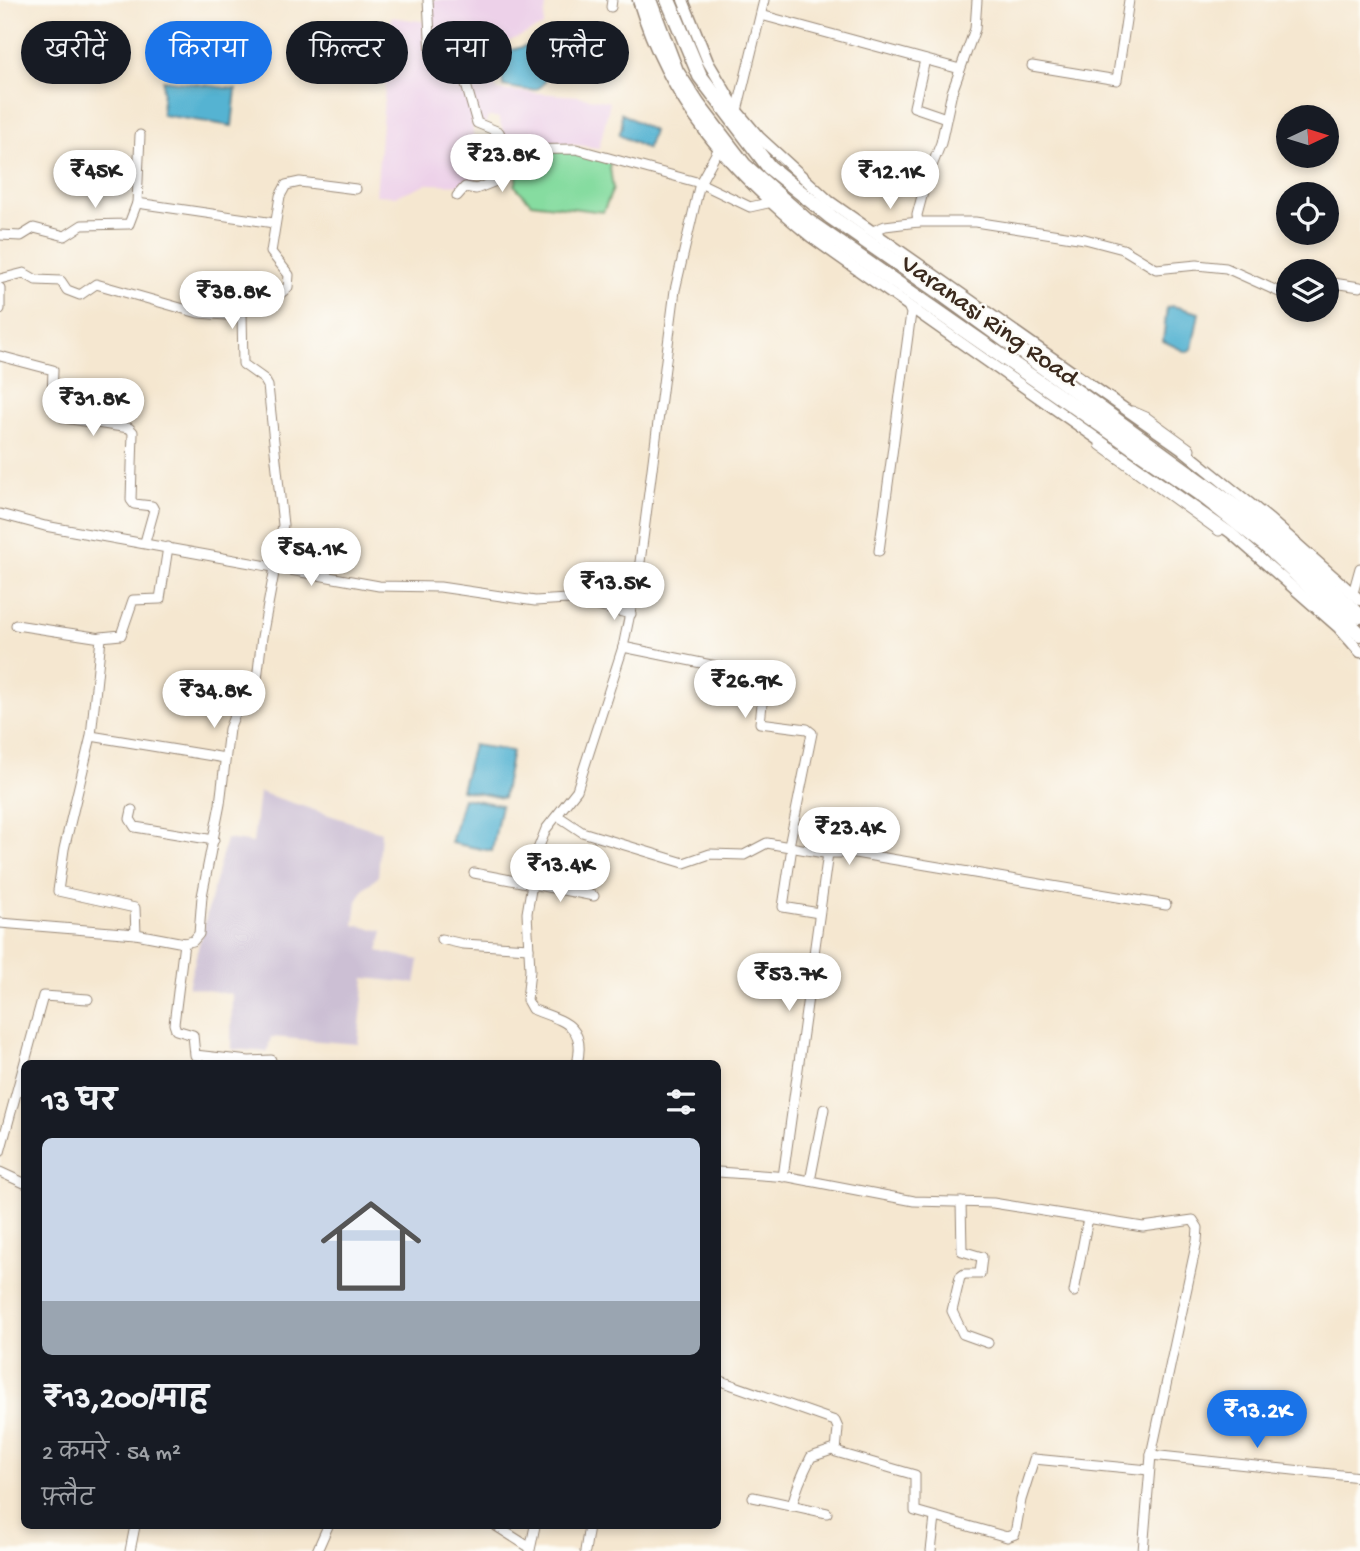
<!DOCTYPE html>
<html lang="hi">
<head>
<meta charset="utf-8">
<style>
	:root { --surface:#171b24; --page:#242831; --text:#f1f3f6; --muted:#9ea1a6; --line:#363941; --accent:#1a73e8 }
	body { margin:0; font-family:"Gochi Hand","Playpen Sans Deva",sans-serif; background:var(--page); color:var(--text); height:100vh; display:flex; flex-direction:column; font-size:26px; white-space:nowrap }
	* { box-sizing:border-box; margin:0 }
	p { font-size:23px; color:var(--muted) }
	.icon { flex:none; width:38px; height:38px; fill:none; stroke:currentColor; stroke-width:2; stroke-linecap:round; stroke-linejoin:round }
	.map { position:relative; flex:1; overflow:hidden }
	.sheet { position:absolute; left:21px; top:1060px; width:700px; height:469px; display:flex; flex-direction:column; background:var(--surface); border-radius:10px; box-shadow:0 4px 10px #0003 }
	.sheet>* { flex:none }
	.top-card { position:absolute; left:21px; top:21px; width:700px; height:63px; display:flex; gap:14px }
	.needle { width:46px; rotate:86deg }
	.fabs { position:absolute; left:1276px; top:105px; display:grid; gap:14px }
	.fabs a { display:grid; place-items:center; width:63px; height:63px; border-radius:50%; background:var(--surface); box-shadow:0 4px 10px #0003; font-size:35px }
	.price { position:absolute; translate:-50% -60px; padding:0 16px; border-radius:24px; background:#fff; color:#222; font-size:23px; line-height:46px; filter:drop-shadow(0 2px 4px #0008) }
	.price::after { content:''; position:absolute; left:50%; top:42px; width:21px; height:16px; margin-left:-10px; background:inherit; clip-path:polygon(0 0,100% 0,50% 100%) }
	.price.selected { background:var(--accent); color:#fff }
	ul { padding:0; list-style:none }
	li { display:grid; align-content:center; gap:14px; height:371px; padding:0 21px }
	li+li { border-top:2px solid var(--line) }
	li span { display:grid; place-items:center; height:217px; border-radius:10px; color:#555 }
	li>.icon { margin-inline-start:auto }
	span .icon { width:126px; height:126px; fill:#fffc; stroke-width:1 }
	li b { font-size:30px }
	h2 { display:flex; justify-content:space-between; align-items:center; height:84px; padding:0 21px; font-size:30px }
	.tag { padding:0 24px; border-radius:32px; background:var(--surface); box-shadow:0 4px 10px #0003; font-size:24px; line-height:63px }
	.tag.selected { background:var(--accent); color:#fff }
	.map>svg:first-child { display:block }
</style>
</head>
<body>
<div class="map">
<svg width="1360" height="1551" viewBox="0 0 1360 1551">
	<rect width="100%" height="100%" fill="#fdfcf7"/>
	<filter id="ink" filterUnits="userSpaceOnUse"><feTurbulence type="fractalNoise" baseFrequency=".0143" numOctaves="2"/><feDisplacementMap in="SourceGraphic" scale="14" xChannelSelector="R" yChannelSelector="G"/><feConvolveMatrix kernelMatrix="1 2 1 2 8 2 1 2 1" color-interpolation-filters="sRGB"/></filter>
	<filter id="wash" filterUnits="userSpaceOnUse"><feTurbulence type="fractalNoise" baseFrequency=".00686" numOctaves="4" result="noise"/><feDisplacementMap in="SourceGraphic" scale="28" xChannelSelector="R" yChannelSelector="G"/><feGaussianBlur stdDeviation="1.57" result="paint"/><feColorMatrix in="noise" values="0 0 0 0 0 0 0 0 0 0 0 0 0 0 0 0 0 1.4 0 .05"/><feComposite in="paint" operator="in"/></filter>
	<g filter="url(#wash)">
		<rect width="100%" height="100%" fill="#f5e7d0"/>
		<g fill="#edd1e9">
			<polygon points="431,0 547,0 543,26 492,49 496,90 578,96 610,102 599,148 536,140 534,146 508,144 498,117 488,117 485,125 478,119 463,57 438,55 433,51"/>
			<polygon points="391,17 427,22 429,58 456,61 472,115 476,185 426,184 396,196 376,195"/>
		</g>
		<polygon fill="#ccbfd4" points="259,792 381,832 378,877 365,887 357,901 354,925 383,931 378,951 419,960 415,983 365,978 358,1044 271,1037 267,1052 231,1049 232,994 188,987 226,839 253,843"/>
		<polygon fill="#86dca0" stroke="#60835f" stroke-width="2" points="556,149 609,161 613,189 603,212 531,203 515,186 523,153"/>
		<g fill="#54b3d2" stroke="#486e78" stroke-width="2">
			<path d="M533,44c14,9 23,43 -1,46 -8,1 -20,-3 -29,-4l-3,-33z"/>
			<polygon points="163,80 236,89 232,126 162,115"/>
			<polygon points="621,113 653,131 647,149 619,135 622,126"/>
			<polygon points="1173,306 1199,313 1192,349 1186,352 1163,341 1167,307"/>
			<polygon points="473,745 512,751 503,798 461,790"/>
			<polygon points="463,798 501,805 492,851 451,843"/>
		</g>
	</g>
	<g filter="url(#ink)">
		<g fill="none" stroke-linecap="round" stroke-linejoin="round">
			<defs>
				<g id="minor">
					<polyline points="428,0 431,55 437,59 459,60 477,123 499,132 507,150 576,149 700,183 750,207 768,203"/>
					<polyline points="977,0 975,29 952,92 941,143 926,181 917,215 918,222 975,222 1085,239 1123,249 1156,269 1197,265 1226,268 1288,296"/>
					<polyline points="611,7 612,0"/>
					<polyline points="761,15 960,69"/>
					<polyline points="925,60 914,107 946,118"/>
					<polyline points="1032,66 1117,80 1129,0"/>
					<polyline points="737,111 764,0"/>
					<polyline points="457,196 465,187 476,189 496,181 507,150"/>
					<polyline points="137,203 274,223"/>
					<polyline points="873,231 885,226 918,222"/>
					<polyline points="0,235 21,236 34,228 65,236 82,225 129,224 137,203 140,135"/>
					<polyline points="0,279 24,273 36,280 61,281 67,290 80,295 96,284 198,313 240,316 252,297 280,294 288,287 289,275 271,252 280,196 286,185 300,182 356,189"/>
					<polyline points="1326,282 1360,287"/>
					<polyline points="0,288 0,309"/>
					<polyline points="242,314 243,364 264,379 268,386 283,525 262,637 256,688 235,714 229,729 220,804 202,896 199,934 193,941 184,943 174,1024 176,1030 193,1035 195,1055 249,1061 271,1060 272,1064"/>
					<polyline points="0,356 53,370 52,397 64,418 129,428 133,432 131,500 134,504 152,506 154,510 145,542"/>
					<polyline points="1132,411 1146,417 1190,449"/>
					<polyline points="1100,445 1219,531"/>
					<polyline points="0,514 45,526 379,586 440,587 535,601 567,599 631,614"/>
					<polyline points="879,551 911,313 908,306"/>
					<polyline points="1353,593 1360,568"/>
					<polyline points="16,625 101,638 91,736 64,849 58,891 135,908 136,934 184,943"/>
					<polyline points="101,637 121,635 133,600 160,599 168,547"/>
					<polyline points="623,647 765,676 760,723 807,729 812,733 789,846"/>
					<polyline points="91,736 225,758"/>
					<polyline points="132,810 130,819 135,827 214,840"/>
					<polyline points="558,816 582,832 684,863 710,854 744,855 767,843 824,853 855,853 1166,905"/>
					<polyline points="792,847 783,907 819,913"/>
					<polyline points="474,873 594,896"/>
					<polyline points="0,923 136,934"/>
					<polyline points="441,939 463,944 529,948"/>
					<path d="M577,1064c10,-40 -15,-43 -45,-55l-5,-9 3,-30 -3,-57 11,-64 8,-20 31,-39 46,-143 16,-77 36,-280 25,-107 18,-33"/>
					<polyline points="0,1152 43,996 88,999"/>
					<polyline points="0,1172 24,1183"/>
					<polyline points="718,1172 789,1177 914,1201 993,1203 1143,1227 1193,1220 1198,1228 1197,1241 1151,1455 1143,1551"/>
					<polyline points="783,1177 828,853"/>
					<polyline points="810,1181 824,1109"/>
					<polyline points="961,1202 962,1251 982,1257 980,1274 964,1274 960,1277 952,1311 963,1334 988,1343"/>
					<polyline points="1074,1292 1088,1218"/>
					<polyline points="718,1380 835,1421 838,1428 836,1452 915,1475 915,1511 1007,1537 1015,1534 1021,1500 1034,1459 1149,1470"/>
					<polyline points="1151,1455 1360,1477"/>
					<polyline points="753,1497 827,1513"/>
					<path d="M792,1506c4,-18 11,-33 19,-49l24,-8"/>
					<polyline points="496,1526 529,1547"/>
					<polyline points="530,1550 535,1526"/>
					<polyline points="130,1551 135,1526"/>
					<polyline points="317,1551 328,1526"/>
					<polyline points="585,1551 589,1526"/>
					<polyline points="931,1551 935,1518"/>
				</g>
				<g id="tertiary">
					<path d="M638,0c32,104 90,169 173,237l420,296 107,94 22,25"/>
					<polyline points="683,0 708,62 737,111 759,137 829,201 1182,449 1270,520 1360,600"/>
				</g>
				<g id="trunk">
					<polyline points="649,0 676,71 698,105 744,165 806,220 1203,496 1264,544 1360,634"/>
					<polyline points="668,0 700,76 769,167 831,217 945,296 1263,527 1360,616"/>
				</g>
			</defs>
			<use href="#minor" stroke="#988877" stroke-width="11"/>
			<use href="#tertiary" stroke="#988877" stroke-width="13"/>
			<use href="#trunk" stroke="#988877" stroke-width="17"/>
			<use href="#minor" stroke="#fff" stroke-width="9"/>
			<use href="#tertiary" stroke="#fff" stroke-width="10"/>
			<use href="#trunk" stroke="#fff" stroke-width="14"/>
		</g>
	</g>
	<g text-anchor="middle" stroke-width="5" stroke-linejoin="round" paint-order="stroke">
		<g font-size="26" fill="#3b2a1e" stroke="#fdfcf7">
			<text transform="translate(991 319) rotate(35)" y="9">Varanasi Ring Road</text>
		</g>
	</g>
</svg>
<div class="fabs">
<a><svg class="needle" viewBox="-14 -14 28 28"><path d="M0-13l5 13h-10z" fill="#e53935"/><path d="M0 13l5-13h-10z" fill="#9ea1a6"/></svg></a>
<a><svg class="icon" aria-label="locate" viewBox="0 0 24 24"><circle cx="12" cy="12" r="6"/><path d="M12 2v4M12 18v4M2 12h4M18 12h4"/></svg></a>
<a><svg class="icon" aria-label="layers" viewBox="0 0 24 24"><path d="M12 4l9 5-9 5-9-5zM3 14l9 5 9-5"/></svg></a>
</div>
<b class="price" style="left:502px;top:194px">₹23.8K</b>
<b class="price" style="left:95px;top:210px">₹45K</b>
<b class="price" style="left:890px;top:211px">₹12.1K</b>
<b class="price" style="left:232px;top:331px">₹38.8K</b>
<b class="price" style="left:93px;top:438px">₹31.8K</b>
<b class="price" style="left:311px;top:588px">₹54.1K</b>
<b class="price" style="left:614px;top:622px">₹13.5K</b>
<b class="price" style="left:745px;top:720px">₹26.9K</b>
<b class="price" style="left:214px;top:730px">₹34.8K</b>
<b class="price" style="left:849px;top:867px">₹23.4K</b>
<b class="price" style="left:560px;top:904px">₹13.4K</b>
<b class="price" style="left:789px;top:1013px">₹53.7K</b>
<b class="price selected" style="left:1257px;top:1450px">₹13.2K</b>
<div class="top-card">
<a class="tag">खरीदें</a>
<a class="tag selected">किराया</a>
<a class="tag">फ़िल्टर</a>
<a class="tag">नया</a>
<a class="tag">फ़्लैट</a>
</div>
<section class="sheet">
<h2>13 घर<svg class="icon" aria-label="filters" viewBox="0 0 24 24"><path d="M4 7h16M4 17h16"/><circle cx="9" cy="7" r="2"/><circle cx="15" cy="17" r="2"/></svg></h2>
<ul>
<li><span style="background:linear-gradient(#c9d6e8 75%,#9aa5b1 0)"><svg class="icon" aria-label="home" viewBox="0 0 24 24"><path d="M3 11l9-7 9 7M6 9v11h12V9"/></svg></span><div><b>₹13,200/माह</b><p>2 कमरे · 54 m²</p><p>फ़्लैट</p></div></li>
</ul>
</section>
</div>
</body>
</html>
